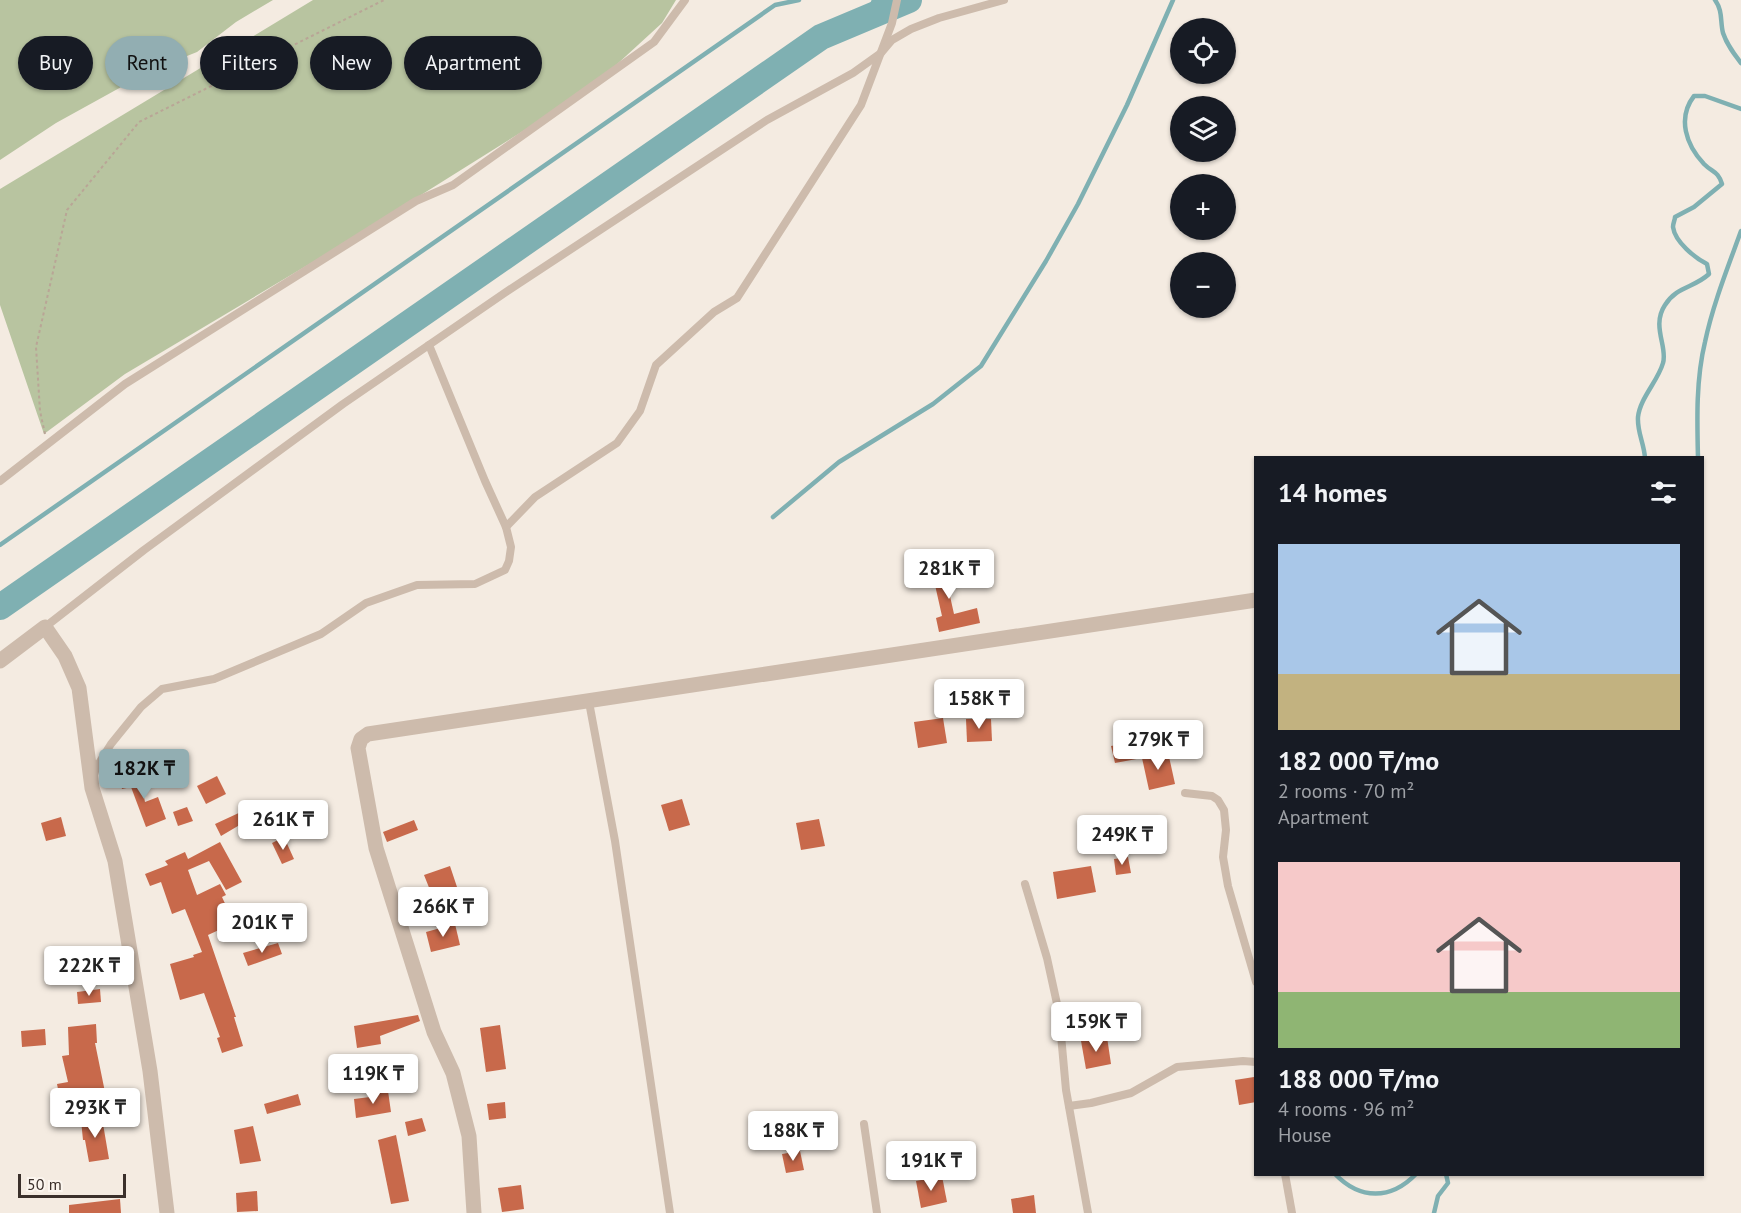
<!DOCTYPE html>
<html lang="en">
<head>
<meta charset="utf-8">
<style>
	:root { --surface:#171b24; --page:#20242c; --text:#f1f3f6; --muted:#9ea1a6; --accent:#92aeb2 }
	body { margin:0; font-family:"PT Sans",sans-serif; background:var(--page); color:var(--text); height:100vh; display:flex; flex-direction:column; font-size:22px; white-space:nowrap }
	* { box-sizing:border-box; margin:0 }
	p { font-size:20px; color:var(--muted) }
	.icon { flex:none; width:33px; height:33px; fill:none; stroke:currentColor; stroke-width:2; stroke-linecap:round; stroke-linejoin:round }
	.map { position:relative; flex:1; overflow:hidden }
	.side { position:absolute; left:1254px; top:456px; width:450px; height:720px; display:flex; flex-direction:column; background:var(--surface); border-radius:0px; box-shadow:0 2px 4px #0004 }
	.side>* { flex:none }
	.top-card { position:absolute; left:18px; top:36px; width:570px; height:54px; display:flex; gap:12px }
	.buttons { position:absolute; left:1170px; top:18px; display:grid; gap:12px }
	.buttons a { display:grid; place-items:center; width:66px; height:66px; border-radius:50%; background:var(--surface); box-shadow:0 2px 4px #0004; font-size:30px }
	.scale { position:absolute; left:18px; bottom:15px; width:108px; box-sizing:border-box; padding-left:6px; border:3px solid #3b302b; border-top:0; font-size:16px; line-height:21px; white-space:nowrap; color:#3b302b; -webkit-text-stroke:4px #fbf5ee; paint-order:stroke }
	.price { position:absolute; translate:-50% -51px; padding:0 14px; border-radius:6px; background:#fff; color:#222; font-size:20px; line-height:39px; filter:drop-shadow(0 2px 3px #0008) }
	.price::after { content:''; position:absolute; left:50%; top:36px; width:18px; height:14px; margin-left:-9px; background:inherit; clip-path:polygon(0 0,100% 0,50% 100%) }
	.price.active { background:var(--accent); color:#111 }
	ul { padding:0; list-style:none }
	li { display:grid; align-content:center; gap:12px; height:318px; padding:0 24px }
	li span { display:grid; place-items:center; height:186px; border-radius:0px; color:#555 }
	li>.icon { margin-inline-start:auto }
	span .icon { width:108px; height:108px; fill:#fffc; stroke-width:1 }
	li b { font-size:26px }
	h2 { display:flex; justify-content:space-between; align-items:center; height:72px; padding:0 24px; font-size:26px }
	.pill { padding:0 21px; border-radius:27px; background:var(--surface); box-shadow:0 2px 4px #0004; font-size:21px; line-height:54px }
	.pill.active { background:var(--accent); color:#111 }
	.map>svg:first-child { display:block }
</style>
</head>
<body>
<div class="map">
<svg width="1741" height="1213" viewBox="0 0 1741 1213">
	<rect width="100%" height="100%" fill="#f4ebe1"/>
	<g fill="#b8c4a0">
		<polygon points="0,0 273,0 236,22 197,52 152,70 56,123 0,160"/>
		<polygon points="313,0 676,0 662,23 590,89 338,247 125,374 44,434 0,305 0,189"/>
	</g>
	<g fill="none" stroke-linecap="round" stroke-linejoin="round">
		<g stroke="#7fb0b2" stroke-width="4.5">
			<path d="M1715,0c8,11 5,21 8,33 4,12 11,21 18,30"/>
			<polyline points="867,17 874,0"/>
			<path d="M1645,458c-1,-15 -8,-26 -7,-41 2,-19 20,-36 25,-54 5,-16 -12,-37 2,-58 12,-19 29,-17 44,-31l-2,-10c-12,-6 -32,-22 -34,-37 0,-4 2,-7 2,-10l19,-10 28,-23c-4,-13 -9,-11 -18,-20 -18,-19 -27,-46 -10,-68h11l36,13"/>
			<path d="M1698,458c-1,-39 -2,-79 7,-116 8,-38 23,-75 36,-111"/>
			<polyline points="773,517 839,462 933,404 981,366 1046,261 1078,204 1127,105 1173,0"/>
			<polyline points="0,545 775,5 799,0"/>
			<path d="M1335,1174c25,26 56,26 81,0"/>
			<polyline points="1434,1213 1438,1196 1448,1183 1446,1174"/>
		</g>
		<polyline stroke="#7fb0b2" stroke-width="26" points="0,607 821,37 909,0"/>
	</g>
	<g fill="#c8694b">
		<polygon points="940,551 954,614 977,608 980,623 939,632 936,618 942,616 928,554"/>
		<polygon points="943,718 947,743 918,748 914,722"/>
		<polygon points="966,719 991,719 992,741 967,742"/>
		<polygon points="1139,741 1142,758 1115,763 1111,746"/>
		<polygon points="1168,752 1175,784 1149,790 1142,758"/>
		<polygon points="139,773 145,802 158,797 166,819 146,827 131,787 122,789 119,777"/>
		<polygon points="217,776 226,794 206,804 197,786"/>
		<polygon points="682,799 690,825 669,831 661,805"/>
		<polygon points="267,800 270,807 262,812 265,818 245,827 243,823 221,836 215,824"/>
		<polygon points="187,807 193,821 178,826 173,812"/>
		<polygon points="61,817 66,836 46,841 41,823"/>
		<polygon points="819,819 825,846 801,850 796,823"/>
		<polygon points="414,820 418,830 387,842 383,832"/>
		<polygon points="284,837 294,859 282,864 272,843"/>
		<polygon points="220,842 242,882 226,890 209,861 188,870 197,895 220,884 226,895 222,897 234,923 208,935 236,1017 234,1017 243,1046 222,1053 217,1038 220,1037 204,993 180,1000 170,964 194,957 193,955 202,952 185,909 172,914 161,882 150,886 145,874 168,865 165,861 185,852 188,859"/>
		<polygon points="1128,857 1131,873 1116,875 1114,859"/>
		<polygon points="450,866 457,887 432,895 424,875"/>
		<polygon points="1091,866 1096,892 1057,899 1053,872"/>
		<polygon points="455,924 460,945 431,952 426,932"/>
		<polygon points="278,943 282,954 248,966 243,953"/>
		<polygon points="100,989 101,1002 78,1004 77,992"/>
		<polygon points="418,1015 420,1021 380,1036 381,1044 357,1048 354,1026"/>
		<polygon points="96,1024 97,1043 95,1043 106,1097 84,1100 83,1095 60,1099 57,1084 68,1082 62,1056 69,1055 68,1027"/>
		<polygon points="500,1025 506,1069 486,1072 480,1028"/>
		<polygon points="45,1029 46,1045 22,1047 21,1031"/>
		<polygon points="1107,1037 1111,1064 1086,1069 1081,1041"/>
		<polygon points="1254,1077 1256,1102 1239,1105 1235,1080"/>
		<polygon points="388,1091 391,1112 356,1118 354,1099 370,1097 369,1094"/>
		<polygon points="298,1094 301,1105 267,1114 264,1104"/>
		<polygon points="505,1102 506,1118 489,1120 487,1104"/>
		<polygon points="102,1118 109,1159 89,1162 85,1140 83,1140 81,1120"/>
		<polygon points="422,1118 426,1131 408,1136 405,1122"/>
		<polygon points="253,1126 261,1161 240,1164 234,1130"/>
		<polygon points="396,1135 409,1201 391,1204 378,1140"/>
		<polygon points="800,1151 804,1170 786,1173 782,1154"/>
		<polygon points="942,1176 947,1202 921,1208 916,1181"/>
		<polygon points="521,1185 524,1209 502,1212 498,1188"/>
		<polygon points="257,1191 258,1211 237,1212 236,1193"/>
		<polygon points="1034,1195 1036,1213 1013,1213 1011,1199"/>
		<polygon points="120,1199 121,1213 69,1213 69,1205"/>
	</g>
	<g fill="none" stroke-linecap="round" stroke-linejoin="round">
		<polyline stroke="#b9a596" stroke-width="2" stroke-dasharray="3 3" stroke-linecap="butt" points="45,434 40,411 36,347 67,210 139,122 384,0"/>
		<g stroke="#cdbbac" stroke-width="8">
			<polyline points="0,481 125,384 416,201 453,185 654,42 685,0"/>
			<polyline points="506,527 535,497 617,443 640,411 656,365 714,312 737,298 861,105 892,23 897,0"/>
			<polyline points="45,627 144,550 343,404 506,292 767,120 853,73 881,53 892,40 911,29 939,18 1004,0"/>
			<polyline points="589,702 615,841 670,1213"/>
			<polyline points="94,775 96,768 111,744 141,707 162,689 214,679 321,634 366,603 417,585 475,584 505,570 509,561 511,547 506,527 485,481 429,345"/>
			<polyline points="1185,793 1212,796 1218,800 1224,810 1226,830 1223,857 1228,886 1256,982"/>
			<polyline points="1025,884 1047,958 1059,1013 1066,1090 1088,1213"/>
			<polyline points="1069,1106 1091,1103 1131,1093 1177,1067 1243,1061 1256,1062"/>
			<polyline points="864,1124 877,1213"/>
			<polyline points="1285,1174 1292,1213"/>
		</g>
		<g stroke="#cdbbac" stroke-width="15">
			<polyline points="0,661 45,627 65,656 79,688 92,788 115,861 150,1071 167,1213"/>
			<polyline points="474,1213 469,1136 453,1073 434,1032 376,848 358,748 361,739 368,734 1256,600"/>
		</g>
	</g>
</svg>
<div class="buttons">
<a><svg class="icon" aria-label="locate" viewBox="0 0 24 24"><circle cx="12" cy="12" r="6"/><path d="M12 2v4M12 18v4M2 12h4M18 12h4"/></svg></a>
<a><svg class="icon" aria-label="layers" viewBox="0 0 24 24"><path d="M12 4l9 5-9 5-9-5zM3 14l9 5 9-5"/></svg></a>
<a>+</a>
<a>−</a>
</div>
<div class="scale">50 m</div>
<b class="price" style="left:949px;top:600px">281K ₸</b>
<b class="price" style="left:979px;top:730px">158K ₸</b>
<b class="price" style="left:1158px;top:771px">279K ₸</b>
<b class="price active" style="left:144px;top:800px">182K ₸</b>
<b class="price" style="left:283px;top:851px">261K ₸</b>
<b class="price" style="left:1122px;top:866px">249K ₸</b>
<b class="price" style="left:443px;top:938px">266K ₸</b>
<b class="price" style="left:262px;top:954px">201K ₸</b>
<b class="price" style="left:89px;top:997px">222K ₸</b>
<b class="price" style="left:1096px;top:1053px">159K ₸</b>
<b class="price" style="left:373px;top:1105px">119K ₸</b>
<b class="price" style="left:95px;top:1139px">293K ₸</b>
<b class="price" style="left:793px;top:1162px">188K ₸</b>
<b class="price" style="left:931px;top:1192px">191K ₸</b>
<div class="top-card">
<a class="pill">Buy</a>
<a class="pill active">Rent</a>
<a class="pill">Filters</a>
<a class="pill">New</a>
<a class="pill">Apartment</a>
</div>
<section class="side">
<h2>14 homes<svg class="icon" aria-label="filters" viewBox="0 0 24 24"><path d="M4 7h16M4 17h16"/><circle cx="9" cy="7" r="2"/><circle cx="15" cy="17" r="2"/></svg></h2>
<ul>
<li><span style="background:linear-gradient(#a9c7e8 70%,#c2b280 0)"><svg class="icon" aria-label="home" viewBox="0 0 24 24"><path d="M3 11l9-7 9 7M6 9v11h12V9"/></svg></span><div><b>182 000 ₸/mo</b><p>2 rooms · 70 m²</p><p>Apartment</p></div></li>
<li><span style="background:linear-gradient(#f6c9c9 70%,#8fb573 0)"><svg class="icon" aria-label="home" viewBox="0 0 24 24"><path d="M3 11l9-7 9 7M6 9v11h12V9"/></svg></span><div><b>188 000 ₸/mo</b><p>4 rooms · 96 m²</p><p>House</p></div></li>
</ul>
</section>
</div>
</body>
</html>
